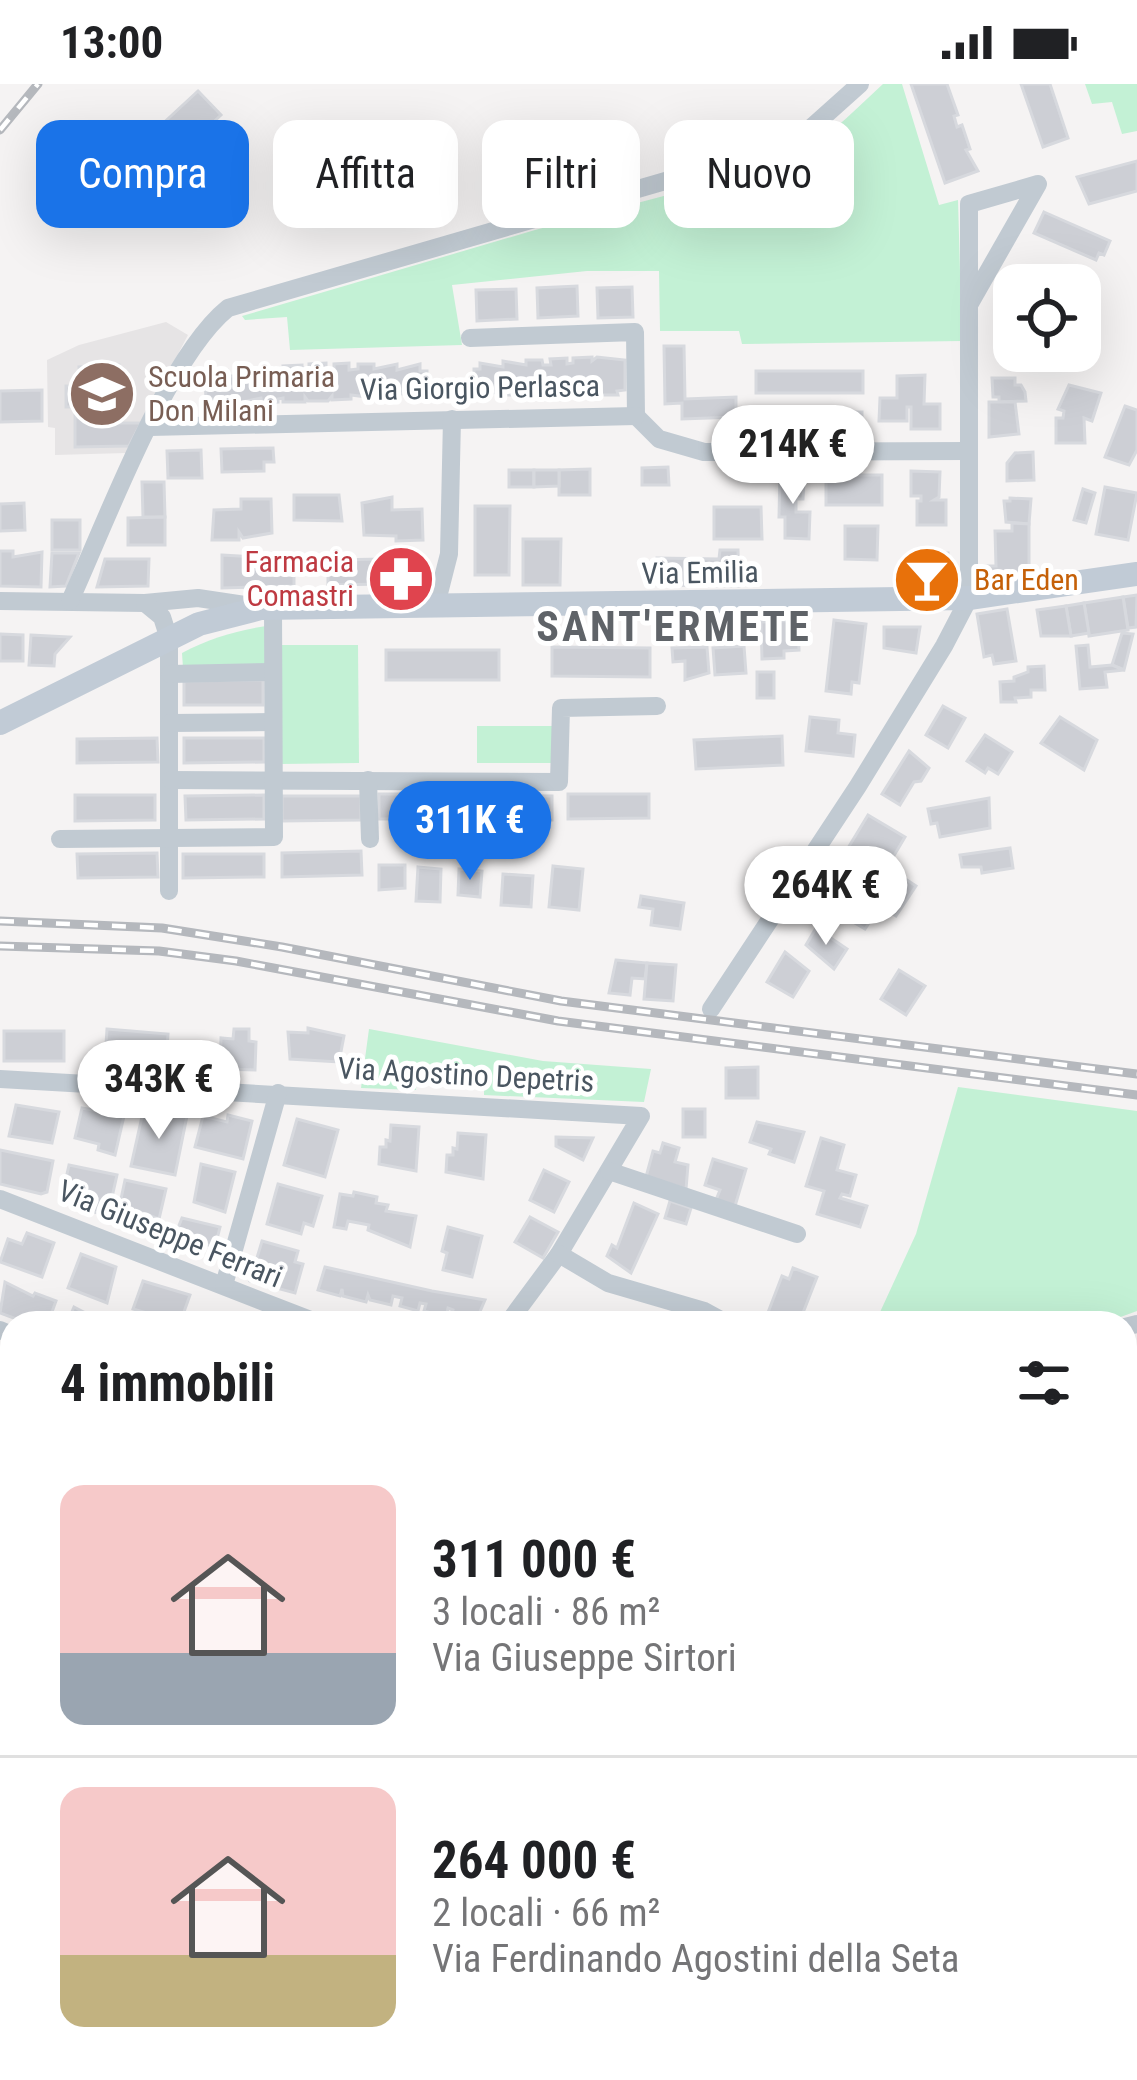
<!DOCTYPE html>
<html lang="it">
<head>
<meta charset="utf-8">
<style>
	:root { --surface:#fff; --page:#f6f6f6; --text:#202124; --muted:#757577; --line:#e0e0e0; --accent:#1a73e8 }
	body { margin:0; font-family:"Roboto Condensed",sans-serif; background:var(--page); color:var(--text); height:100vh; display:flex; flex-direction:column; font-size:45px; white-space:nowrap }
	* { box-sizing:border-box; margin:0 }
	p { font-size:39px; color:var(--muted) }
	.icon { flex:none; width:66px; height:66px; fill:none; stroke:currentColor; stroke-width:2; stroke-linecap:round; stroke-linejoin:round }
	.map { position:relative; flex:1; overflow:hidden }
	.panel { position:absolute; left:0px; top:1227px; width:1137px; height:771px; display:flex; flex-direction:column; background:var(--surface); border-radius:36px 36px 0 0; box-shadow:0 12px 48px #0002 }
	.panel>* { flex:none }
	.top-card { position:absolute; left:36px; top:36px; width:1065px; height:108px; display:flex; gap:24px }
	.buttons { position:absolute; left:993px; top:180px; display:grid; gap:24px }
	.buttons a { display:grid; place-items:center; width:108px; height:108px; border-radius:24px; background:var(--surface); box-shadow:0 12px 48px #0002; font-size:60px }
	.price { position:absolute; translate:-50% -102px; padding:0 27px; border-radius:42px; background:#fff; color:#222; font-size:39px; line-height:78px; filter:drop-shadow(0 3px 6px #0008) }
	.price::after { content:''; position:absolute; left:50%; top:72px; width:36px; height:27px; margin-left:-18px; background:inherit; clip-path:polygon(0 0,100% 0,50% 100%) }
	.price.current { background:var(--accent); color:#fff }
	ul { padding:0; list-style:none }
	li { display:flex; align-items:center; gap:36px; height:300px; padding:0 60px }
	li+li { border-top:3px solid var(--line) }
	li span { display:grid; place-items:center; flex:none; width:336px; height:240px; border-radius:24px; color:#555 }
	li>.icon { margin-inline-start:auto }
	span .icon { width:144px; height:144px; fill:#fffc; stroke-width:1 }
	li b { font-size:51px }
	h2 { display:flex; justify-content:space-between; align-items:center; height:144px; padding:0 60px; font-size:51px }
	.chip { padding:0 42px; border-radius:24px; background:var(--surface); box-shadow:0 12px 48px #0002; font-size:42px; line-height:108px }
	.chip.current { background:var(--accent); color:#fff }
	.status { display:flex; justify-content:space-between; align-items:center; height:84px; padding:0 60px; background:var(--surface); direction:ltr }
	.status svg { height:33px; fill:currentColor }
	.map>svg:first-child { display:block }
</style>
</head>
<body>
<div class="status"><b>13:00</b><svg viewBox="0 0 49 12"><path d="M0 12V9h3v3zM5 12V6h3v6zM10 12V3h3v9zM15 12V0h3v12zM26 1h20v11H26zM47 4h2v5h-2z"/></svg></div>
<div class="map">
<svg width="1137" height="1996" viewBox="0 0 1137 1996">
	<rect width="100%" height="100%" fill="#f5f3f3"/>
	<polygon fill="#e6e4e5" points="166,238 188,251 126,369 55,371 55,344 48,343 47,276 79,261"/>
	<polygon fill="#e2e4e7" points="1125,1751 1137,1764 1137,1996 736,1996 731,1986 1125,1986"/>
	<g fill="#c3f1d5">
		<path d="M883,0h19l37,121 19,-5 4,141 -220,3 -3,-13h-79l-1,-60h-72l-135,14 10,60 -172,5 -3,-33 -42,3 -3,-4 293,-86 242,-64c42,-18 73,-52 106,-82z"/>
		<polygon points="1085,0 1137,0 1137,47 1122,50 1112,18 1092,20"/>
		<path d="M266,542l1,38 -84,4 -1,-15c28,-15 53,-22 84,-27z"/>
		<polygon points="281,561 358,561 359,679 281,680"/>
		<polygon points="477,642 554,642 553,679 477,679"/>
		<polygon points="369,945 543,977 651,985 644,1018 484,1011 484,995 417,992 416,1006 361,1004"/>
		<polygon points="958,1003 1137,1027 1137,1227 1104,1239 875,1239 916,1150"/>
		<polygon points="1125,1785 1137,1798 1137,1996 1131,1996 1122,1986"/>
		<polygon points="295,1986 538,1986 538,1996 287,1996"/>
		<polygon points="782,1986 964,1986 973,1996 790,1996"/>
	</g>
	<g fill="#cdcfd5" stroke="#d7d9de" stroke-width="3">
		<polygon points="911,0 947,0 958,31 954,32 957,43 962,41 970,65 966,66 978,87 945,99"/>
		<polygon points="1021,0 1050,0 1068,54 1043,63"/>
		<polygon points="198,7 221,31 126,119 103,95"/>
		<polygon points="1137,77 1137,107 1089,120 1077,93"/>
		<polygon points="1044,128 1110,157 1104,171 1099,169 1096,176 1034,149"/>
		<polygon points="577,202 578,232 538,234 537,204"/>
		<polygon points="632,203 633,233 598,234 597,204"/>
		<polygon points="516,205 517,235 477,237 476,206"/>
		<polygon points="1014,231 1014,267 1053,267 1042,284 999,264"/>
		<polygon points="664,262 684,262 685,315 736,313 736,333 682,335 682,319 665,320"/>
		<polygon points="592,273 592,277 597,273 625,276 625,306 617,307 618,311 598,311 598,307 593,307 593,311 574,311 574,307 569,311 551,311 551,306 528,311 528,306 518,306 519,311 504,311 504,307 481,311 481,306 474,307 474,285 480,285 480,279 503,283 503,277 526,281 526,276 542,276 543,281 551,281 550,275 567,274 567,280 573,279 573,274"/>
		<polygon points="326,279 326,285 334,285 334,280 349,279 349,286 358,285 358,280 374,280 374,285 397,280 397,286 420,280 420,287 427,287 427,308 420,308 420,313 397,309 397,314 383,314 383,309 374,309 374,314 351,311 351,315 332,316 332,312 328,317 308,317 305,313 305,318 283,318 283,314 278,315 278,318 262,319 261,314 238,319 238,314 214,320 214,315 206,315 205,293 214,293 214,287 227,286 227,292 236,292 237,284 253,284 253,292 262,291 262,284 276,284 276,292 284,292 283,282 302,281 302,284 309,284 309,280"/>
		<polygon points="119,281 120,304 106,304 106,339 141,339 129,362 75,363 75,323 66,323 66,302 80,302 79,283"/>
		<rect x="756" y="287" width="107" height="22"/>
		<polygon points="925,291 924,320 940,320 940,345 911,345 911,323 907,323 907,337 879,337 880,314 897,314 897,292"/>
		<polygon points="992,294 1015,294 1015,301 1021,301 1025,308 1026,317 999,318 999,313 993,313"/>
		<polygon points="1069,301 1101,309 1092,337 1084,334 1085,359 1056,359 1056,334 1063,334 1064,327 1058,325"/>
		<polygon points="42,306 42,337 0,338 0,307"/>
		<polygon points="989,318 1015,318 1019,350 989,353"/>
		<polygon points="1125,322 1137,326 1137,366 1129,381 1105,373"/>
		<polygon points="862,328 862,346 757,347 756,329"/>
		<polygon points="273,364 274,378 264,378 264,387 222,388 221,365"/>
		<polygon points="201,366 202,394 168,394 167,367"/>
		<polygon points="1033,368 1034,396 1007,397 1007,379 1015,369"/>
		<polygon points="668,383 669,401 642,401 642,384"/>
		<polygon points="590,385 590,411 559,411 559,386"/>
		<rect x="509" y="386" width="25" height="17"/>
		<polygon points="534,386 559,386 559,402 534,403"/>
		<polygon points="911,387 940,388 939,413 934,416 946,416 946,441 917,441 917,417 921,417 921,412 911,412"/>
		<polygon points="780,389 798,390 798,398 804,398 803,415 796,415 796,428 810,428 809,455 785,454 785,433 779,433"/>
		<rect x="826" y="391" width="56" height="30"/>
		<polygon points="142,398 164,398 165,433 143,433"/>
		<polygon points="1105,403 1137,409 1128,456 1096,450"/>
		<polygon points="1083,405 1095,409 1086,439 1074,436"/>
		<polygon points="294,411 339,411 342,437 294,436"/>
		<polygon points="392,413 392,426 422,425 423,456 396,457 396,452 364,451 362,419"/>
		<polygon points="1010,414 1031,415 1029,440 1006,438 1004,417 1010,417"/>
		<polygon points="241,415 271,415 272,449 243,454 239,448 239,456 212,456 214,426 241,425"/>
		<polygon points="24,419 25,446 0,447 0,420"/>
		<polygon points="475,422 510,422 509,491 475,491"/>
		<polygon points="714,423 761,423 762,455 714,455"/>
		<polygon points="165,433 165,461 128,461 128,434"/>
		<rect x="52" y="436" width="28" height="30"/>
		<polygon points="1012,439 1029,440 1029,500 982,501 981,482 996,482 995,447 1012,447"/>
		<polygon points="845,442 878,442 877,476 845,475"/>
		<polygon points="523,455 561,455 560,501 523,501"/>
		<polygon points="720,466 738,466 739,502 657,501 657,474 719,475"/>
		<polygon points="0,467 13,467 13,473 42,468 41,503 0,502"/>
		<polygon points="52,469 79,469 66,502 50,503"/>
		<rect x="915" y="469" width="33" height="31"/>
		<polygon points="222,471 294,475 294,502 222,504"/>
		<polygon points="105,475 149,475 148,502 97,503"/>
		<polygon points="384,475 384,500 328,501 328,476"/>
		<polygon points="384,477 398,477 399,484 411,484 411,500 384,500"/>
		<polygon points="1137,511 1136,543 1128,544 1123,513"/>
		<polygon points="1123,513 1128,546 1089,552 1084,519"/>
		<polygon points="1084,519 1089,549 1071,552 1066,522"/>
		<polygon points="1066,522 1071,552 1041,552 1037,526"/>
		<polygon points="1007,525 1016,577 994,580 992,571 984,573 977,530"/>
		<polygon points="798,536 799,566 784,567 784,574 762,575 761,538"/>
		<polygon points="834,536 866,540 859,599 852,598 851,610 826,607"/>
		<polygon points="884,543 920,543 916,569 884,564"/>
		<polygon points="1122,549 1133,550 1124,586 1112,581"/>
		<polygon points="0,550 23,551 23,577 0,577"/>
		<polygon points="31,551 70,553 55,570 54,582 29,581"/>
		<polygon points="1088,561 1090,583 1112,581 1124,586 1105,588 1107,603 1080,605 1076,562"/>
		<polygon points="744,562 746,589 715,591 713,564"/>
		<polygon points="552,563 650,564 650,593 552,592"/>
		<polygon points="707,563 709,589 685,596 685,577 673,578 672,564"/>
		<rect x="386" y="566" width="113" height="30"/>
		<polygon points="1044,582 1045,606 1031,606 1031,613 1015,614 1016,618 1001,618 1000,598 1014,597 1014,593 1028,588 1028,583"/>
		<rect x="757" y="588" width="17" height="26"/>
		<polygon points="263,596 263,621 184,621 184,597"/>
		<polygon points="943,622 965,634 948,664 926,651"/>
		<polygon points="810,633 839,636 838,649 855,651 853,672 806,667"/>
		<polygon points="1060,633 1097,656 1084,686 1041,659"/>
		<polygon points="985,651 1012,668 998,690 988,684 985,689 967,677"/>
		<polygon points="782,652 783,681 696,685 694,656"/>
		<polygon points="157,654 158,678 77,679 77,655"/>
		<polygon points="184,654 264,654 264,678 184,679"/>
		<polygon points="909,667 929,684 921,697 914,698 900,721 882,710"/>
		<rect x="379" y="710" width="81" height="25"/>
		<polygon points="568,710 649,710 649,734 568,735"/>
		<polygon points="75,711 155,711 155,736 75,737"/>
		<polygon points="264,711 264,735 186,736 185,712"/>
		<polygon points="472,711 552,712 552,736 471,736"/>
		<polygon points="282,712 361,712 361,736 282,737"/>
		<polygon points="989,714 990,744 940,753 937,739 931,740 928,725"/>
		<polygon points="868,731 905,753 892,775 884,770 880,776 871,771 868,777 848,764"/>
		<polygon points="1010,764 1013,784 982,789 981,783 962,783 960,771"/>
		<polygon points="361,767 362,791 282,793 282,769"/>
		<polygon points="157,769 158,793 78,794 77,770"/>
		<polygon points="183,770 264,770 264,793 183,794"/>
		<polygon points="379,781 405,781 405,804 379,806"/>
		<polygon points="553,782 583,785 579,826 549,823"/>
		<polygon points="418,783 441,785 440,818 416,817"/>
		<polygon points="459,785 482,787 480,813 458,811"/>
		<polygon points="503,790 533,792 531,823 501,821"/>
		<polygon points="894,794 901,799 904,794 916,802 896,832 877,820"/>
		<polygon points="825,801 859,821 855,827 871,836 865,845 816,816"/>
		<polygon points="641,812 684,819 680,845 651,841 653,825 639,823"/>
		<polygon points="816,844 847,865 834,885 806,861"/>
		<polygon points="785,868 809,887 793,913 767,898"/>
		<polygon points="616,876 647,879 645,895 632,894 630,911 609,909"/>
		<polygon points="647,879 676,881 673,917 644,915"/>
		<polygon points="899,886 925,902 906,931 881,915"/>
		<polygon points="308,944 344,952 339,978 290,975 288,948 308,949"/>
		<polygon points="107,945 168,950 166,981 105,977"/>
		<polygon points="234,945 249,945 249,957 256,958 255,986 220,985 221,954 233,955"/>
		<rect x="4" y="947" width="60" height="30"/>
		<polygon points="758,983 758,1014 726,1014 726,984"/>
		<polygon points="16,1021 59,1028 52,1059 9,1052"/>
		<polygon points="82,1024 124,1032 115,1071 98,1066 99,1060 75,1054"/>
		<polygon points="155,1025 187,1032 175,1091 131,1082 143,1028 154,1030"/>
		<rect x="683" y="1025" width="22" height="28"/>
		<polygon points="228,1031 252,1037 243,1075 195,1063 203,1032 227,1038"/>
		<polygon points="297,1035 338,1046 325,1093 284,1081"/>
		<polygon points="757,1038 804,1048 794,1078 769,1070 771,1065 750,1058"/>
		<polygon points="391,1041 419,1043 416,1087 379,1080 380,1063 386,1063 386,1056 390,1057"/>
		<polygon points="458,1049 486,1051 483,1095 446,1088 447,1071 453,1071 453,1064 457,1065"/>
		<polygon points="556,1053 593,1054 583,1076 556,1062"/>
		<polygon points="821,1054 844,1061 837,1086 856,1091 850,1112 842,1110 840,1114 867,1122 860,1143 817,1130 824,1107 806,1102"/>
		<polygon points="663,1059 679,1064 675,1078 688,1081 686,1105 646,1093 653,1067 660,1069"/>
		<polygon points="0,1066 53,1077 47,1108 41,1110 0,1100"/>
		<polygon points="713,1075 746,1085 735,1122 716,1116 720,1106 705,1101"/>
		<polygon points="201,1080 235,1088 225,1128 194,1118"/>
		<polygon points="69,1081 117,1091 108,1131 74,1124 75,1119 61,1117"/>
		<polygon points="544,1086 569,1098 554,1128 530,1116"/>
		<polygon points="125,1096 166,1105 159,1135 137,1127 135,1138 117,1134"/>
		<polygon points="278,1100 322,1112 313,1142 304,1139 301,1150 267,1140"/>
		<polygon points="354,1108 377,1113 376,1119 388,1121 386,1127 416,1132 410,1163 368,1146 369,1141 348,1137 346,1145 334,1143 340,1110 353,1112"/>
		<polygon points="670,1117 691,1124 686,1140 665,1134"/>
		<polygon points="634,1119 658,1130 631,1189 607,1172 612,1161 617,1164"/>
		<polygon points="530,1133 558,1148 543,1174 515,1158"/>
		<polygon points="182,1134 220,1143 215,1163 200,1159 197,1171 170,1164"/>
		<polygon points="448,1143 482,1152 472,1193 443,1186 447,1169 442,1167"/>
		<polygon points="27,1149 54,1159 42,1193 0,1178 8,1155 22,1160"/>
		<polygon points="262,1157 298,1167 295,1178 303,1180 295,1209 250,1197"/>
		<polygon points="81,1170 116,1183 107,1219 68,1204"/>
		<polygon points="325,1183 432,1207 485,1216 475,1239 451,1233 453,1226 448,1224 446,1233 424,1227 426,1220 420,1219 418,1227 400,1222 402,1214 393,1212 391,1221 370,1216 368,1211 366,1218 343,1212 342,1205 340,1212 318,1206"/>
		<polygon points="793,1184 817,1193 799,1239 764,1239 782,1192 789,1195"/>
		<polygon points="143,1197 190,1211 180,1239 133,1225"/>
		<polygon points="5,1198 33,1212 35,1209 56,1217 48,1239 27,1239 0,1229"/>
		<polygon points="74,1223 101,1237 103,1233 118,1239 67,1239"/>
		<polygon points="12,1513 12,1545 0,1551 0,1518"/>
		<polygon points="12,1642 12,1678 8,1681 0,1673 0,1654"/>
	</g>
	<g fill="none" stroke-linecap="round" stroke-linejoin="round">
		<defs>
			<g id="trunk">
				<polyline points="1125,1303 1137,1297"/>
				<polyline points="1125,1327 1137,1321"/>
				<polyline points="550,1986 550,1996"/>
				<polyline points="224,1996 232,1986"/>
				<polyline points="265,1996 274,1986"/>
			</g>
		</defs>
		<use href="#trunk" stroke="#7690ad" stroke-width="34"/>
		<g stroke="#c1cad2" stroke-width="18">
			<polyline points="470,254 635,248 636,332"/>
			<polyline points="636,332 659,355 704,368 969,367"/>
			<polyline points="150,343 636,332"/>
			<polyline points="0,517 145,519 198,514 258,523"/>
			<path d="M70,517c35,-76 96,-243 158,-293l565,-164 67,-60"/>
			<polyline points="145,519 162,533 169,555 169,807"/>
			<polyline points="436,521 449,470 452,335"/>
			<polyline points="170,590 273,588"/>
			<polyline points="170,639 273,638"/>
			<polyline points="171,696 559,698 561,624 657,622"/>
			<polyline points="368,696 370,755"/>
			<polyline points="60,755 274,753 273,523"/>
			<polyline points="711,925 858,702 944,562 969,514 969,120 1038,100 969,221"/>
			<polyline points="0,995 641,1032 559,1170 508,1239"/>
			<polyline points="609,1087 797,1150"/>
			<polyline points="0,1115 318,1239"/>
			<polyline points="559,1170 608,1199 704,1227 726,1239"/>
			<polyline points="224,1201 278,1009"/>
			<polyline points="1125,1243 1137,1240"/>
			<polyline points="0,1246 12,1251"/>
			<polyline points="0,1385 12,1391"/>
			<polyline points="1125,1390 1137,1385"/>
			<polyline points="0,1495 12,1490"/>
			<polyline points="1125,1719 1137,1732"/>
			<polyline points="712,1986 717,1996"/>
		</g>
		<polyline stroke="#c1cbd6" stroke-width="24" points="0,639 199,540 261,524 969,514 1137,490"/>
		<use href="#trunk" stroke="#9fb4c9" stroke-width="30"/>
		<defs>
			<g id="rail">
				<polyline points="0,46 38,0"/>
				<polyline points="0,837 162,844 282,863 561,917 1137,990"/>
				<polyline points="0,862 159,867 236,877 558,937 1137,1011"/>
			</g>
		</defs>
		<use href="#rail" stroke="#b5b8bd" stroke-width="9"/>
		<use href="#rail" stroke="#fff" stroke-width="4.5" stroke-dasharray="14" stroke-linecap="butt"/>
	</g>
	<defs>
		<symbol id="school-disc" viewBox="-11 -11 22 22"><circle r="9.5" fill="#8d6e63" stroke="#fff"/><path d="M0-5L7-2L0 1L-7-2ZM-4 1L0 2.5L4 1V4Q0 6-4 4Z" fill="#fff"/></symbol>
		<symbol id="pharmacy-disc" viewBox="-11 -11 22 22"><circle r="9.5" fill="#e0444e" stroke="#fff"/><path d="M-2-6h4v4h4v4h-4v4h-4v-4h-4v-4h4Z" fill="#fff"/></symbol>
		<symbol id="bar-disc" viewBox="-11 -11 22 22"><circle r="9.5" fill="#e8710a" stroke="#fff"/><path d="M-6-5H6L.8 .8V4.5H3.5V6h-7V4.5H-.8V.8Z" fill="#fff"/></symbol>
	</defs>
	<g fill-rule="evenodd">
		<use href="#school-disc" x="64" y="272" width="76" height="76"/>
		<use href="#pharmacy-disc" x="363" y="457" width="76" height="76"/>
		<use href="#bar-disc" x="889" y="458" width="76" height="76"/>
	</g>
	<g text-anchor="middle" stroke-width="10" stroke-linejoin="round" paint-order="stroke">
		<g font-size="30" fill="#785e54" stroke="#fff" text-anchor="start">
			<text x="148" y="303">Scuola Primaria<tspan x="148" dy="34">Don Milani</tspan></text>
		</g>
		<g font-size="30" fill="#4a5661" stroke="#fff">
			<text transform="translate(480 304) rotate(-1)" y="10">Via Giorgio Perlasca</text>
			<text transform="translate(700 489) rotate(-1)" y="10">Via Emilia</text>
			<text transform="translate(466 991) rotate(3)" y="10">Via Agostino Depetris</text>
			<text transform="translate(170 1150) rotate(22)" y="10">Via Giuseppe Ferrari</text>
		</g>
		<g font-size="30" fill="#be3a42" stroke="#fff" text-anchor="end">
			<text x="354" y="488">Farmacia<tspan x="354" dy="34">Comastri</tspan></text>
		</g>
		<g font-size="30" fill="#c56008" stroke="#fff" text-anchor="start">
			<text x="974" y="506">Bar Eden</text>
		</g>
		<g font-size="42" font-weight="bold" letter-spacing="3" fill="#5f6368" stroke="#fff">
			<text x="674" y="557">SANT'ERMETE</text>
		</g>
	</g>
</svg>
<div class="buttons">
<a><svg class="icon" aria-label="locate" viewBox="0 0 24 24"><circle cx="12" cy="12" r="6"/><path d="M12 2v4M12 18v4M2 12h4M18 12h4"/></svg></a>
</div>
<b class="price" style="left:793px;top:423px">214K €</b>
<b class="price current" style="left:470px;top:799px">311K €</b>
<b class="price" style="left:826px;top:864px">264K €</b>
<b class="price" style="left:159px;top:1058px">343K €</b>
<div class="top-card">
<a class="chip current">Compra</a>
<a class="chip">Affitta</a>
<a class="chip">Filtri</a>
<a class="chip">Nuovo</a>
</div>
<section class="panel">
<h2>4 immobili<svg class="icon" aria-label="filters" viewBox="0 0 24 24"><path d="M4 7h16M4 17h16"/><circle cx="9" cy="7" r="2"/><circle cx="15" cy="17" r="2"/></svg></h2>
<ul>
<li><span style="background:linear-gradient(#f6c9c9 70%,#9aa5b1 0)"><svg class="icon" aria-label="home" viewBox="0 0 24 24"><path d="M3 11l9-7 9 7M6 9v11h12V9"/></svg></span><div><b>311 000 €</b><p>3 locali · 86 m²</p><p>Via Giuseppe Sirtori</p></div></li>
<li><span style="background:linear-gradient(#f6c9c9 70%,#c2b280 0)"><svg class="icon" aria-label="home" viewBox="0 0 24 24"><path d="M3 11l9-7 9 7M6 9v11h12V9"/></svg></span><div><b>264 000 €</b><p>2 locali · 66 m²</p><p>Via Ferdinando Agostini della Seta</p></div></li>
</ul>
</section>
</div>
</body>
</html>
